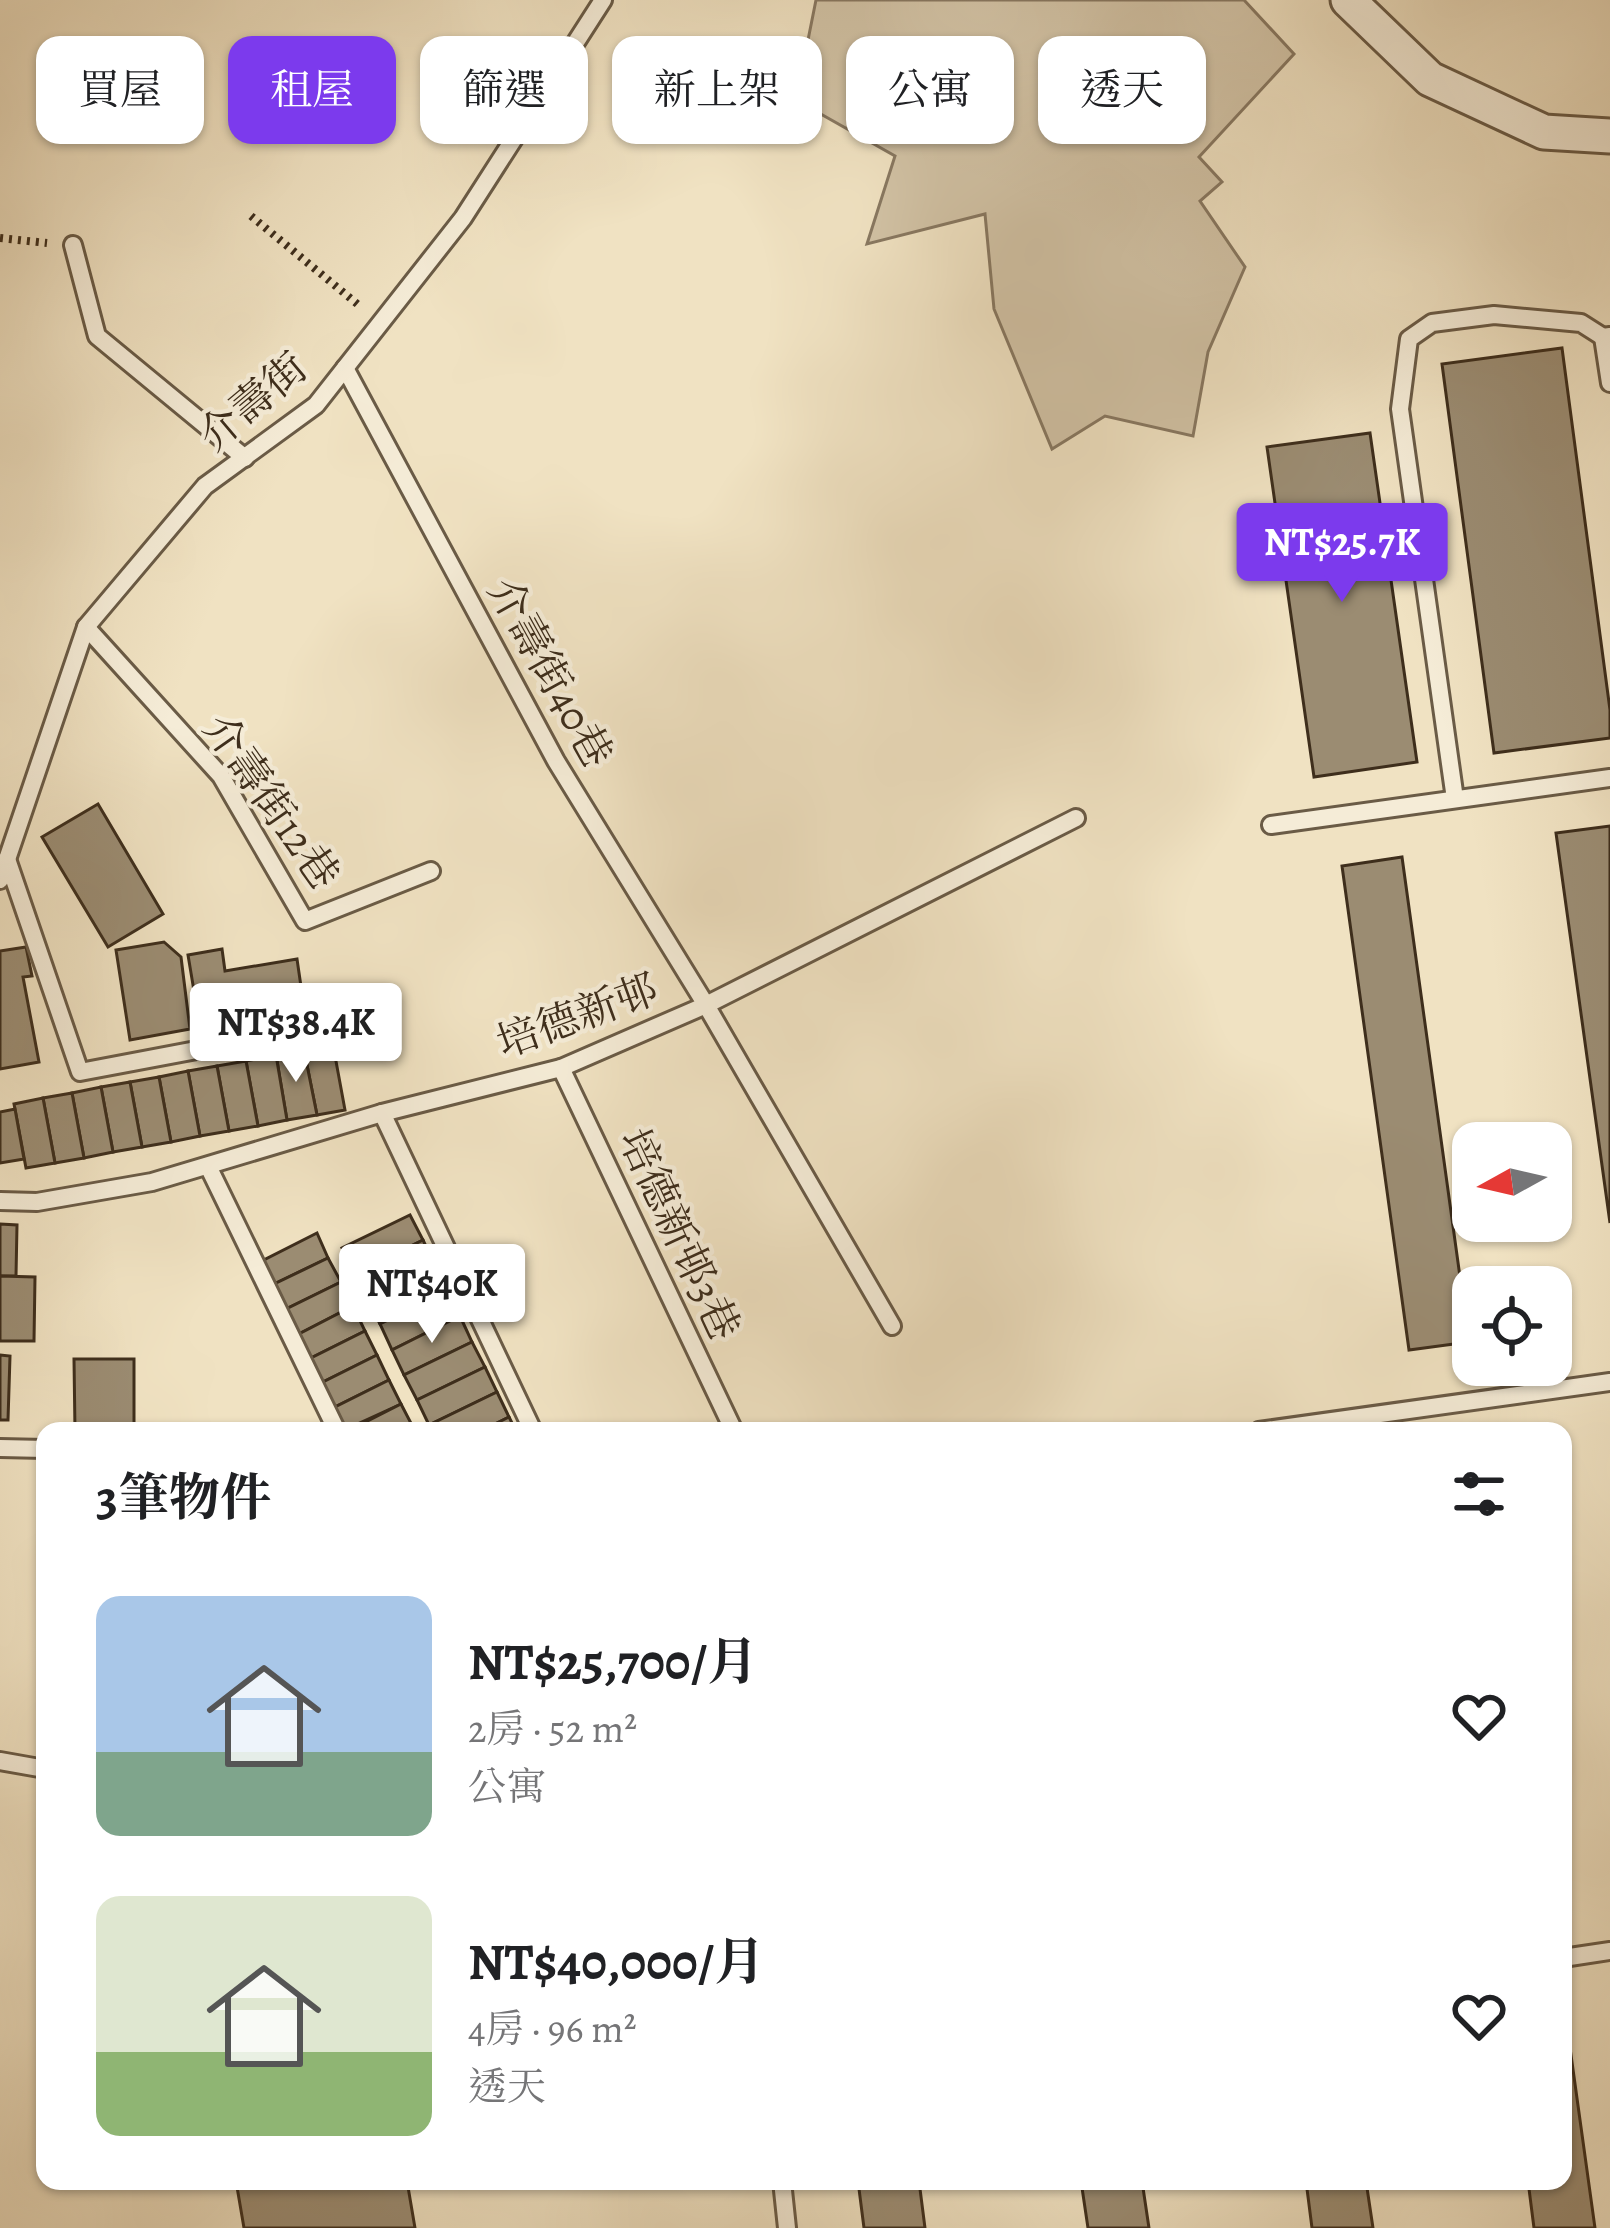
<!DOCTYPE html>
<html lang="zh-TW">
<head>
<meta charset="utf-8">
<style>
	:root { --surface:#fff; --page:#f6f6f6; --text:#202124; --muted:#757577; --accent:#7c3aed }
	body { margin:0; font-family:Alegreya,"Noto Serif TC",serif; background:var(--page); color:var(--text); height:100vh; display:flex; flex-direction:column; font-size:45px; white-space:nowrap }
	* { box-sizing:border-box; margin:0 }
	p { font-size:39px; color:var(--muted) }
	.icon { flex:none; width:66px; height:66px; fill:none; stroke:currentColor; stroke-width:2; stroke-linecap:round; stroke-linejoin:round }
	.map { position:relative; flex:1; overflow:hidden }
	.drawer { position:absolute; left:36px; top:1422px; width:1536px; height:768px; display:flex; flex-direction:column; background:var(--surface); border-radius:24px; box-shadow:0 3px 9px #0004 }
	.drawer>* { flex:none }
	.banner { position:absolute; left:36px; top:36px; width:1539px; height:108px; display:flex; gap:24px }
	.needle { width:78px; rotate:262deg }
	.fabs { position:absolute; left:1452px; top:1122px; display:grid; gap:24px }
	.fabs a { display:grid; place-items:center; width:120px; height:120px; border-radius:24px; background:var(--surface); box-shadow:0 3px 9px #0004; font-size:60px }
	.price { position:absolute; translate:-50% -102px; padding:0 27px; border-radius:12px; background:#fff; color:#222; font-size:39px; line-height:78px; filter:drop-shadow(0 3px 6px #0008) }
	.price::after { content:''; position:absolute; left:50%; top:72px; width:36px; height:27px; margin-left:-18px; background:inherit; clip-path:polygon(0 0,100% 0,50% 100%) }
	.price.on { background:var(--accent); color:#fff }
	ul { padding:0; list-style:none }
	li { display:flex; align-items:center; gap:36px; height:300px; padding:0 60px }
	li span { display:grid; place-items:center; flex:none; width:336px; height:240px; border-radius:24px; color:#555 }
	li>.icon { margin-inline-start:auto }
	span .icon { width:144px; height:144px; fill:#fffc; stroke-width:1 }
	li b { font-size:51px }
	h2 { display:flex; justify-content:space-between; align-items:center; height:144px; padding:0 60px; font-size:51px }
	.pill { padding:0 42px; border-radius:24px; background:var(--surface); box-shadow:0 3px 9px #0004; font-size:42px; line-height:108px }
	.pill.on { background:var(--accent); color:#fff }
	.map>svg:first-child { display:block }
</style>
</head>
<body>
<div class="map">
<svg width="1610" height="2228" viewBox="0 0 1610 2228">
	<rect width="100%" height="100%" fill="#f0e2c2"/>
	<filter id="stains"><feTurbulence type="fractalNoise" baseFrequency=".00167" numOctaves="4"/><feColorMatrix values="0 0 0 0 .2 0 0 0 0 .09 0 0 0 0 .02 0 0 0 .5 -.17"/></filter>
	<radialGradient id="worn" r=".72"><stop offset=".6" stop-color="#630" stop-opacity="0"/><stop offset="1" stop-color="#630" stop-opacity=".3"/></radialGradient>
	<polygon fill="#d2c3a6" stroke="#887861" stroke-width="3" points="816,0 1244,0 1294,54 1199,157 1222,182 1200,201 1245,267 1208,352 1193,436 1105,416 1052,449 994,309 985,214 867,244 895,156 796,100"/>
	<g fill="#9b8c72" stroke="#3e2e1c" stroke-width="3">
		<polygon points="1562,348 1610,710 1610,738 1494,753 1442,364"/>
		<polygon points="1370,433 1417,762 1314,777 1267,447"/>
		<polygon points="98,804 163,914 108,947 42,837"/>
		<polygon points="1610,826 1610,1223 1556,833"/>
		<polygon points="1402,857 1469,1342 1409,1350 1342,866"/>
		<polygon points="164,942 181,957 190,1029 130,1040 116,950"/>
		<polygon points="26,947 32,976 23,977 39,1062 0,1069 0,951"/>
		<polygon points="222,949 225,971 297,959 305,1014 250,1023 247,1001 197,1009 188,955"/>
		<polygon points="333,1045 345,1110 317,1115 304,1050"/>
		<polygon points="304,1050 317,1115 287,1120 276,1055"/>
		<polygon points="276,1055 287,1120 258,1126 246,1061"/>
		<polygon points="246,1061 258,1126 229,1131 217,1066"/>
		<polygon points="217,1066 229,1131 200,1136 188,1071"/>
		<polygon points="188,1071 200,1136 171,1142 159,1077"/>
		<polygon points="159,1077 171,1142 142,1147 130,1082"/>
		<polygon points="130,1082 142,1147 113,1152 101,1087"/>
		<polygon points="101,1087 113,1152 84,1158 72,1093"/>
		<polygon points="72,1093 84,1158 55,1163 43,1098"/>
		<polygon points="43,1098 55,1163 26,1168 14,1104"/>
		<polygon points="15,1109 24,1159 0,1163 0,1112"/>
		<polygon points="410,1215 423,1240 355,1274 342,1248"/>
		<polygon points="0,1224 17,1225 16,1276 0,1276"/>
		<polygon points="317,1233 328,1258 270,1286 258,1263"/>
		<polygon points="423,1240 435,1266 367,1299 355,1274"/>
		<polygon points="328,1258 341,1282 282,1311 270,1286"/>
		<polygon points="435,1266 447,1291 380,1324 367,1299"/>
		<polygon points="0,1276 35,1277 34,1341 0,1341"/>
		<polygon points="341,1282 353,1306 295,1336 282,1311"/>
		<polygon points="447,1291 460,1316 392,1350 380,1324"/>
		<polygon points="353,1306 365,1331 307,1360 295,1336"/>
		<polygon points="460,1316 472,1342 404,1375 392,1350"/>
		<polygon points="365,1331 377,1355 319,1384 307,1360"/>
		<polygon points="472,1342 485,1367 417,1400 404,1375"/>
		<polygon points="0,1355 10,1356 8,1420 0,1420"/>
		<polygon points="377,1355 389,1380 331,1409 319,1384"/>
		<polygon points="74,1359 134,1359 134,1431 75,1431"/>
		<polygon points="485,1367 497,1392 429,1425 417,1400"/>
		<polygon points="389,1380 401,1404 342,1431 331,1409"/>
		<polygon points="497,1392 509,1417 481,1431 432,1431 429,1425"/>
		<polygon points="401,1404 414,1429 348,1431"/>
		<polygon points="509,1417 516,1431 481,1431"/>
		<polygon points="1563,2019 1566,2019 1595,2228 1534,2228 1528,2181 1563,2181"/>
		<polygon points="236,2181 407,2181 415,2228 244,2228"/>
		<polygon points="858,2181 919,2181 925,2228 864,2228"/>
		<polygon points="1081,2181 1142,2181 1149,2228 1088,2228"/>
		<polygon points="1306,2181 1366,2181 1373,2228 1312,2228"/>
	</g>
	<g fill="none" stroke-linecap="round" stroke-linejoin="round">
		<defs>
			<g id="service">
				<polyline points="73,245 97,336 245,458"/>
				<polyline points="1610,336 1603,337 1610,383"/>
				<polyline points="345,368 556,761 706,1005 892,1326"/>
				<polyline points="86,627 221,776 305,921 431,871"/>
				<polyline points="1455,799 1400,409 1409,339 1432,323 1494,315 1581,323 1603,337"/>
				<polyline points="1271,825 1610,778"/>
				<polyline points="7,859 80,1072 313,1028"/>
				<polyline points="0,880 86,627 205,486 316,405 463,218 603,0"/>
				<polyline points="561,1068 734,1431"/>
				<polyline points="382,1113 533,1431"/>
				<polyline points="208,1166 337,1431"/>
				<polyline points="0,1201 37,1202 152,1182 382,1113 561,1068 706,1005 1076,818"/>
				<polyline points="1259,1431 1610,1382"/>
				<polyline points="0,1448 45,1449"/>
				<polyline points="0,1761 45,1769"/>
				<polyline points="1563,1958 1610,1951"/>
				<polyline points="782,2181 787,2228"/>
			</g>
			<polyline id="minor" points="1348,0 1430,79 1544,132 1610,136"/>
		</defs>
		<use href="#service" stroke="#6a5b46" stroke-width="22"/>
		<use href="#minor" stroke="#6a5b46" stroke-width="39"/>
		<g stroke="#3e2e1c" stroke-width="8" stroke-dasharray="3 6" stroke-linecap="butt">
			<polyline points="251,216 361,307"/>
			<polyline points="0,238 47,243"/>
		</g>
		<use href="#service" stroke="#f5ecd7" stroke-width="16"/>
		<use href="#minor" stroke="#f5ecd7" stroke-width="33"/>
	</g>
	<g text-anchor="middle" stroke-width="9" stroke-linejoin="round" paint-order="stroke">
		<g font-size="42" fill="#3e2e1c" stroke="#f5ecd7">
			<text transform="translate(252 401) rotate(-40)" y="15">介壽街</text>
			<text transform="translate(551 672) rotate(61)" y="15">介壽街40巷</text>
			<text transform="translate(272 801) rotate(55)" y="15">介壽街12巷</text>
			<text transform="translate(577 1015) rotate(-20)" y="15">培德新邨</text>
			<text transform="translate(680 1234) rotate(65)" y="15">培德新邨3巷</text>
		</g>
	</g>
	<rect width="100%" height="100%" filter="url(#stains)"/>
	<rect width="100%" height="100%" fill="url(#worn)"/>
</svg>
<div class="fabs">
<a><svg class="needle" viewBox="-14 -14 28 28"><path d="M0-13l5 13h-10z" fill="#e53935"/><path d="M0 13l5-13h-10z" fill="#757577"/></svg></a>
<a><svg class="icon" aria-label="locate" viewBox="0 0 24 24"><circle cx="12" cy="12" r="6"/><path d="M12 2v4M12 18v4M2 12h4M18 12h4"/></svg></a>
</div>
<b class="price on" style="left:1342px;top:605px">NT$25.7K</b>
<b class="price" style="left:296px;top:1085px">NT$38.4K</b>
<b class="price" style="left:432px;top:1346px">NT$40K</b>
<div class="banner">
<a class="pill">買屋</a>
<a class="pill on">租屋</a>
<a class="pill">篩選</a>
<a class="pill">新上架</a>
<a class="pill">公寓</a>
<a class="pill">透天</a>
</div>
<section class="drawer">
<h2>3筆物件<svg class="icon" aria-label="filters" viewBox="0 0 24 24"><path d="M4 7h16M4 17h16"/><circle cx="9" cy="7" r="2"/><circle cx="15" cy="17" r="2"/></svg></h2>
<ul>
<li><span style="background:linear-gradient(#a9c7e8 65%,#7fa58c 0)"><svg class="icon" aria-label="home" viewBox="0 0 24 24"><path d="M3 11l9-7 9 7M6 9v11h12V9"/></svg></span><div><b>NT$25,700/月</b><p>2房 · 52 m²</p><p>公寓</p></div><svg class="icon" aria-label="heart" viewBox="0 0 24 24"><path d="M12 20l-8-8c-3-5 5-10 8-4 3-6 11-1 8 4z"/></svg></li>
<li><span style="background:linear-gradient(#dfe7d0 65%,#8fb573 0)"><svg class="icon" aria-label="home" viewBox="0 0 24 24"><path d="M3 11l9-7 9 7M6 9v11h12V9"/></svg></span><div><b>NT$40,000/月</b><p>4房 · 96 m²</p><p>透天</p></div><svg class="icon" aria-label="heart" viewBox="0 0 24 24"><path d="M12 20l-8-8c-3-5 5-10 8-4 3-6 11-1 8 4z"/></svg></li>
</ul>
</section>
</div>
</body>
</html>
